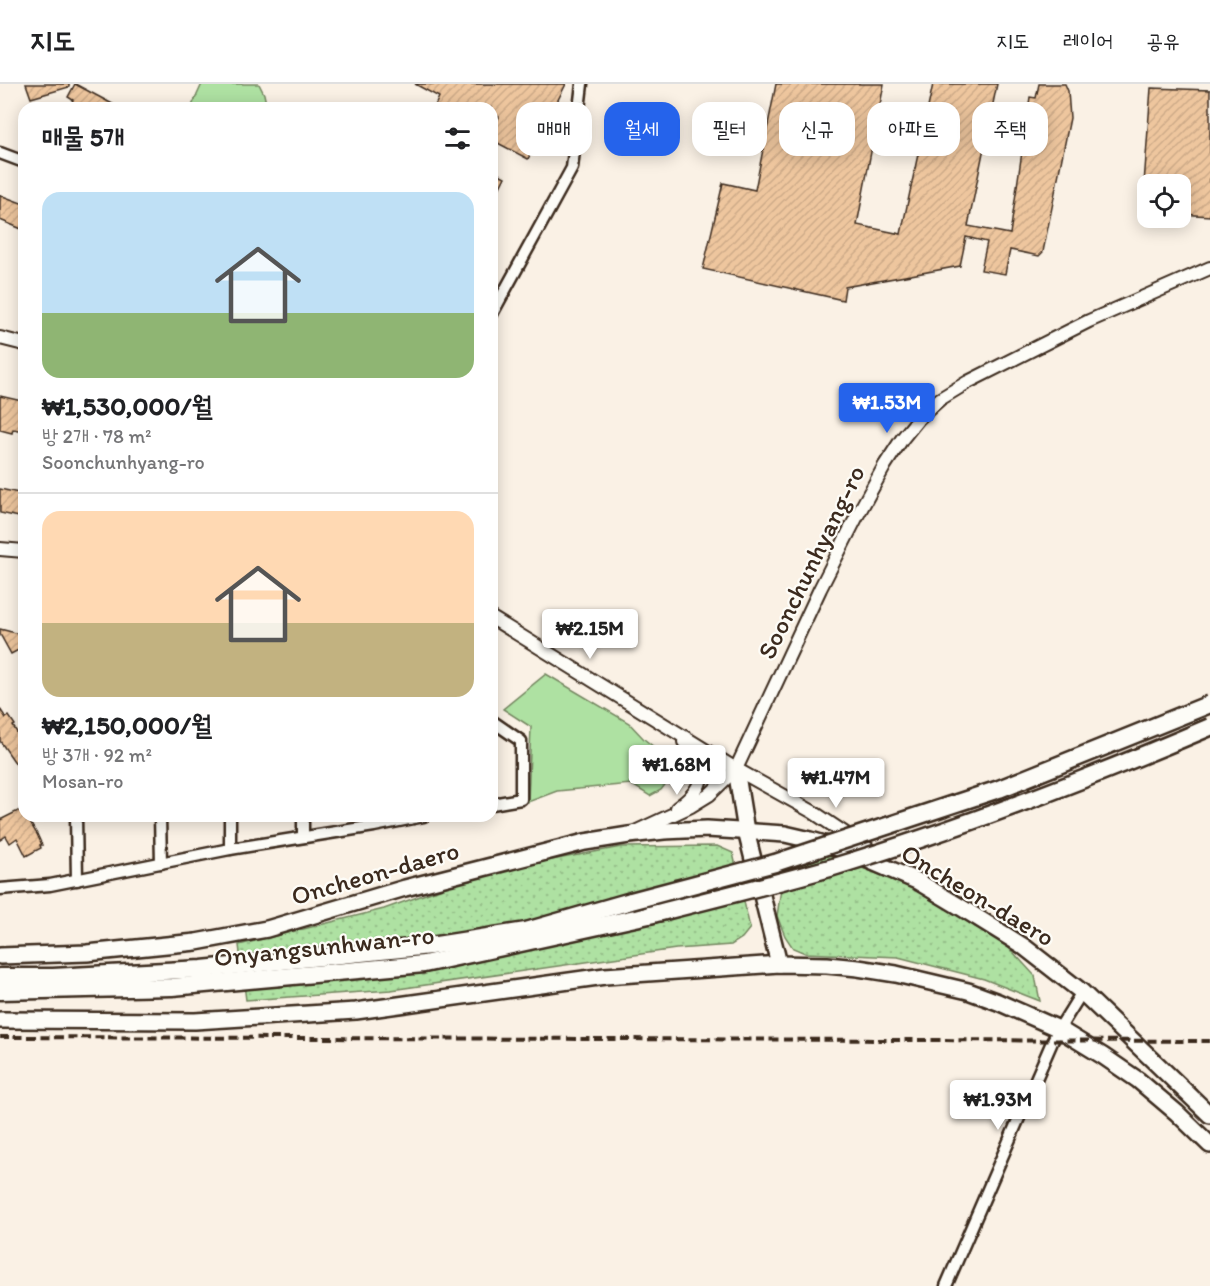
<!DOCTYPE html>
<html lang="ko">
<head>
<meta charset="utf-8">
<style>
	:root { --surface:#fff; --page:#f6f6f6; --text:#202124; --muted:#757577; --line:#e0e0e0; --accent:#2563eb }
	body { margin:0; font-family:Itim,"Poor Story",sans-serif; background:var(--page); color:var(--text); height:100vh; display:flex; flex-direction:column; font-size:22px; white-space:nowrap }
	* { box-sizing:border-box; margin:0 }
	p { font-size:20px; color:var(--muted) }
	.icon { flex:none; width:33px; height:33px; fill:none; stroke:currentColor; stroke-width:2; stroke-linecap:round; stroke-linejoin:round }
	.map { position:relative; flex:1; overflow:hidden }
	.details { position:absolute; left:18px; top:18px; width:480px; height:720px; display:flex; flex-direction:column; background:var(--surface); border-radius:18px; box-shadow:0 3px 15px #0003 }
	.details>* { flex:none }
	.hud { position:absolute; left:516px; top:18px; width:570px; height:54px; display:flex; gap:12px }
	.controls { position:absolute; left:1137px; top:90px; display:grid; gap:12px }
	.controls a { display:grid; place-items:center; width:54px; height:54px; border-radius:12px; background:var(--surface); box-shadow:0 3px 15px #0003; font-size:30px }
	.price { position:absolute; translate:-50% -51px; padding:0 14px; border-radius:6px; background:#fff; color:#222; font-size:20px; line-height:39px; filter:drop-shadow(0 2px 3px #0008) }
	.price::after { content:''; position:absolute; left:50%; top:36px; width:18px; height:14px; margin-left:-9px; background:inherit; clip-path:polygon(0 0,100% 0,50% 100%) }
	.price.current { background:var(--accent); color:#fff }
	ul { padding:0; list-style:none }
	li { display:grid; align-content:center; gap:12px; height:318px; padding:0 24px }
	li+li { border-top:2px solid var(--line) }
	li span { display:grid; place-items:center; height:186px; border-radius:18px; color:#555 }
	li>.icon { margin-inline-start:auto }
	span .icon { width:108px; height:108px; fill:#fffc; stroke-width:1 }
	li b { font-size:26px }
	h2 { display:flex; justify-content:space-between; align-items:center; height:72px; padding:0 24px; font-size:26px }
	.tag { padding:0 21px; border-radius:18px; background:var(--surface); box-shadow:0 3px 15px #0003; font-size:21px; line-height:54px }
	.tag.current { background:var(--accent); color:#fff }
	header { display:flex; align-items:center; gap:36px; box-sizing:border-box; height:84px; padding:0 30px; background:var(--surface); border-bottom:2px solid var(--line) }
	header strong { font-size:28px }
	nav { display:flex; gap:33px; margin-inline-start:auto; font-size:21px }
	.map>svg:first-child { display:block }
</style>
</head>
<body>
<header>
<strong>지도</strong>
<nav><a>지도</a><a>레이어</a><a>공유</a></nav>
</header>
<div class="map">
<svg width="1210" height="1202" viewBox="0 0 1210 1202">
	<defs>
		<pattern id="grass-dots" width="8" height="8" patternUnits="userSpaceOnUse" patternTransform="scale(1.5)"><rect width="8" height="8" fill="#aee1a2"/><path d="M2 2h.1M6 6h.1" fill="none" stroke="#97c18b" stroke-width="1.8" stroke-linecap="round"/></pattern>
		<pattern id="building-hatch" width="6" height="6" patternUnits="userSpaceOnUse" patternTransform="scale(1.5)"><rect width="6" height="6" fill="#eec69e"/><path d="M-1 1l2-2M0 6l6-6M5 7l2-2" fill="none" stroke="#cdaa88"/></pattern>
	</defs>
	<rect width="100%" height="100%" fill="#faf1e5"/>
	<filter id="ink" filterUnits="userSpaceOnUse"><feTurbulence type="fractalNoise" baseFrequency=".0167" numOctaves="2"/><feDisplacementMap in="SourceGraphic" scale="12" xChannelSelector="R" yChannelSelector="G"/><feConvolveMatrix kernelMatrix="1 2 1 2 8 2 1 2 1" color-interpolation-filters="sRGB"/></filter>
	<g filter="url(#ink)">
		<g fill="url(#grass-dots)" stroke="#748660" stroke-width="1.5">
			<polygon points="717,762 733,769 750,844 742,854 731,861 676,865 391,906 246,916 239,861 384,825 451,801 541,778 621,763"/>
			<polygon points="810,764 909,802 993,850 1013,868 1035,892 1040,917 984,895 898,873 805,869 793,864 785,852 777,832 785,778"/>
		</g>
		<g fill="#aee1a2" stroke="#748660" stroke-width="1.5">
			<polygon points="202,0 259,0 264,10 267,24 191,24"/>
			<polygon points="546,590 629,639 644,655 665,672 669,680 670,689 668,697 661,706 650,712 631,700 557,707 528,718 531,643 503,625"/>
		</g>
		<g fill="url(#building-hatch)" stroke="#3b2a1e" stroke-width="1.5">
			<polygon points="26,0 69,0 69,3 31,14"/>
			<polygon points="75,0 120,24 81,24 71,19 73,16 68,13"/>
			<polygon points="415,0 566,0 528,75 492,56 492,48 499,33 492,29 492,24 434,24 439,13"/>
			<polygon points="776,0 884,0 857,141 901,150 933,0 997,0 968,142 1010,150 1030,13 1036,14 1039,0 1065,0 1068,7 1070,34 1043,168 1039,172 1010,166 1005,190 981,186 987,158 966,153 960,182 845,203 843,216 703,185 723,99 755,106"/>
			<polygon points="1151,4 1210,6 1210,132 1180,130 1180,100 1144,100"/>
			<polygon points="492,86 505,93 492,119"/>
			<polygon points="0,111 24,120 24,146 0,136"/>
			<polygon points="0,312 22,317 21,321 24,322 24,347 13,345 12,349 0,346"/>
			<polygon points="0,405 24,410 24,434 0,429"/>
			<polygon points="0,545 24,551 24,563 11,570 0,550"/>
			<polygon points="0,625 6,634 9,632 15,641 13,642 24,660 24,679 18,683 0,657"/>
			<polygon points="20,726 22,729 23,728 24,732 26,732 37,750 42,761 40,761 41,764 26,772 17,754 10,759 6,752 0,756 0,736"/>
		</g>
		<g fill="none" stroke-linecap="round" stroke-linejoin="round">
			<defs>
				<g id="minor">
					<polyline points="0,69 24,78"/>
					<polyline points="492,230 572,84 582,0"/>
					<polyline points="492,637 521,657 521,715 492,720"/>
					<polyline points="76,732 77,796"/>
					<polyline points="160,732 161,779"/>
					<polyline points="303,753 303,732"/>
					<polyline points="230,765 230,732"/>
					<polyline points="0,805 50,801 230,765 374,742 424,732"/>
					<polyline points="946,1202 1052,958 1059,945 1082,908"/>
				</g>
				<g id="tertiary">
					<polyline points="0,254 24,260"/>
					<polyline points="0,465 24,467"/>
					<polyline points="492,534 736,685 813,728 879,772"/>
					<path d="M677,724c29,-20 33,-41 7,-66"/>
					<polyline points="635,748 691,722 709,711 736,685 820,505 857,432 885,381 902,355 919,334 940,315 968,298 1089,237 1210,184"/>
				</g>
				<g id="primary">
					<polyline points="736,685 746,747 779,880"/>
					<polyline points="0,872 87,869 196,858 267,845 405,804 585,758 629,751 664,747 707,745 785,750 811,756 845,766 917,797 962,824 1023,862 1082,908 1210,1031"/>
					<polyline points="0,936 195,937 356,927 605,892 779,880 827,881 858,884 896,890 968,907 998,918 1059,945 1103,972 1138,996 1177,1029 1210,1061"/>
				</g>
				<g id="trunk">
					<polyline points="0,893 53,893 202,885 430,862 526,847 631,817"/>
					<polyline points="0,907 172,903 424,880 649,831"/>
				</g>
			</defs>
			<use href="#minor" stroke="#3b2a1e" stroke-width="15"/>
			<use href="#tertiary" stroke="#3b2a1e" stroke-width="16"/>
			<use href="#primary" stroke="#3b2a1e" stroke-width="20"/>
			<use href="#trunk" stroke="#3b2a1e" stroke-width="21"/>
			<use href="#minor" stroke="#fdfcf7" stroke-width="10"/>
			<use href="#tertiary" stroke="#fdfcf7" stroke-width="12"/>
			<use href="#primary" stroke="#fdfcf7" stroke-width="15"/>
			<use href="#trunk" stroke="#fdfcf7" stroke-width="16"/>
			<polyline stroke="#3b2a1e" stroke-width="4" stroke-dasharray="9 4.5" stroke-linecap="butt" points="0,953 1210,957"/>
			<defs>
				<g id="trunk-bridge">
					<polyline points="631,817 775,779 999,705 1210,620"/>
					<path d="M649,831c60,-15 121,-30 181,-47 129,-39 256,-88 380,-141"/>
				</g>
			</defs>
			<use href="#trunk-bridge" stroke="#3b2a1e" stroke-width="21" stroke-linecap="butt"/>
			<use href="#trunk-bridge" stroke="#fdfcf7" stroke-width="16"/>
		</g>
	</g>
	<g text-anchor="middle" stroke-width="4.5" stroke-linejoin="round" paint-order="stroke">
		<g font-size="26" fill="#3b2a1e" stroke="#fdfcf7">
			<text transform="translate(811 478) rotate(-64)" y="9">Soonchunhyang-ro</text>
			<text transform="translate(375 789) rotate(-16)" y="9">Oncheon-daero</text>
			<text transform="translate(978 811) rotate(31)" y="9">Oncheon-daero</text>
			<text transform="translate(324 862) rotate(-6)" y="9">Onyangsunhwan-ro</text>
		</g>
	</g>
</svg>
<div class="controls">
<a><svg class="icon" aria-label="locate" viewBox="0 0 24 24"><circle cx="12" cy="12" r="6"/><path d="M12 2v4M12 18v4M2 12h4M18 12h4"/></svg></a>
</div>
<b class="price current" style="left:887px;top:350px">₩1.53M</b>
<b class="price" style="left:590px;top:576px">₩2.15M</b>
<b class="price" style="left:677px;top:712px">₩1.68M</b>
<b class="price" style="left:836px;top:725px">₩1.47M</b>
<b class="price" style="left:998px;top:1047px">₩1.93M</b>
<div class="hud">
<a class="tag">매매</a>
<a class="tag current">월세</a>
<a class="tag">필터</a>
<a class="tag">신규</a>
<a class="tag">아파트</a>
<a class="tag">주택</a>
</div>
<section class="details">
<h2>매물 5개<svg class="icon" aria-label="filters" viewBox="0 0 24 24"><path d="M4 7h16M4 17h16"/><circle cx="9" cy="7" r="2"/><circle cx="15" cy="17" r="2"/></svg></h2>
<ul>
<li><span style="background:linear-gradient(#bfe0f5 65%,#8fb573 0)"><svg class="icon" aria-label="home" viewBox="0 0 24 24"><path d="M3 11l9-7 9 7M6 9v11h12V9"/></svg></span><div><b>₩1,530,000/월</b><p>방 2개 · 78 m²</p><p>Soonchunhyang-ro</p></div></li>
<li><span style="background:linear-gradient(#ffd9b3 60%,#c2b280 0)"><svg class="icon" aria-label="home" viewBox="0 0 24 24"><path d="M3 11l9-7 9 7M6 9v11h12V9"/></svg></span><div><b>₩2,150,000/월</b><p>방 3개 · 92 m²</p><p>Mosan-ro</p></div></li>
</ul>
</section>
</div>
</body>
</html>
